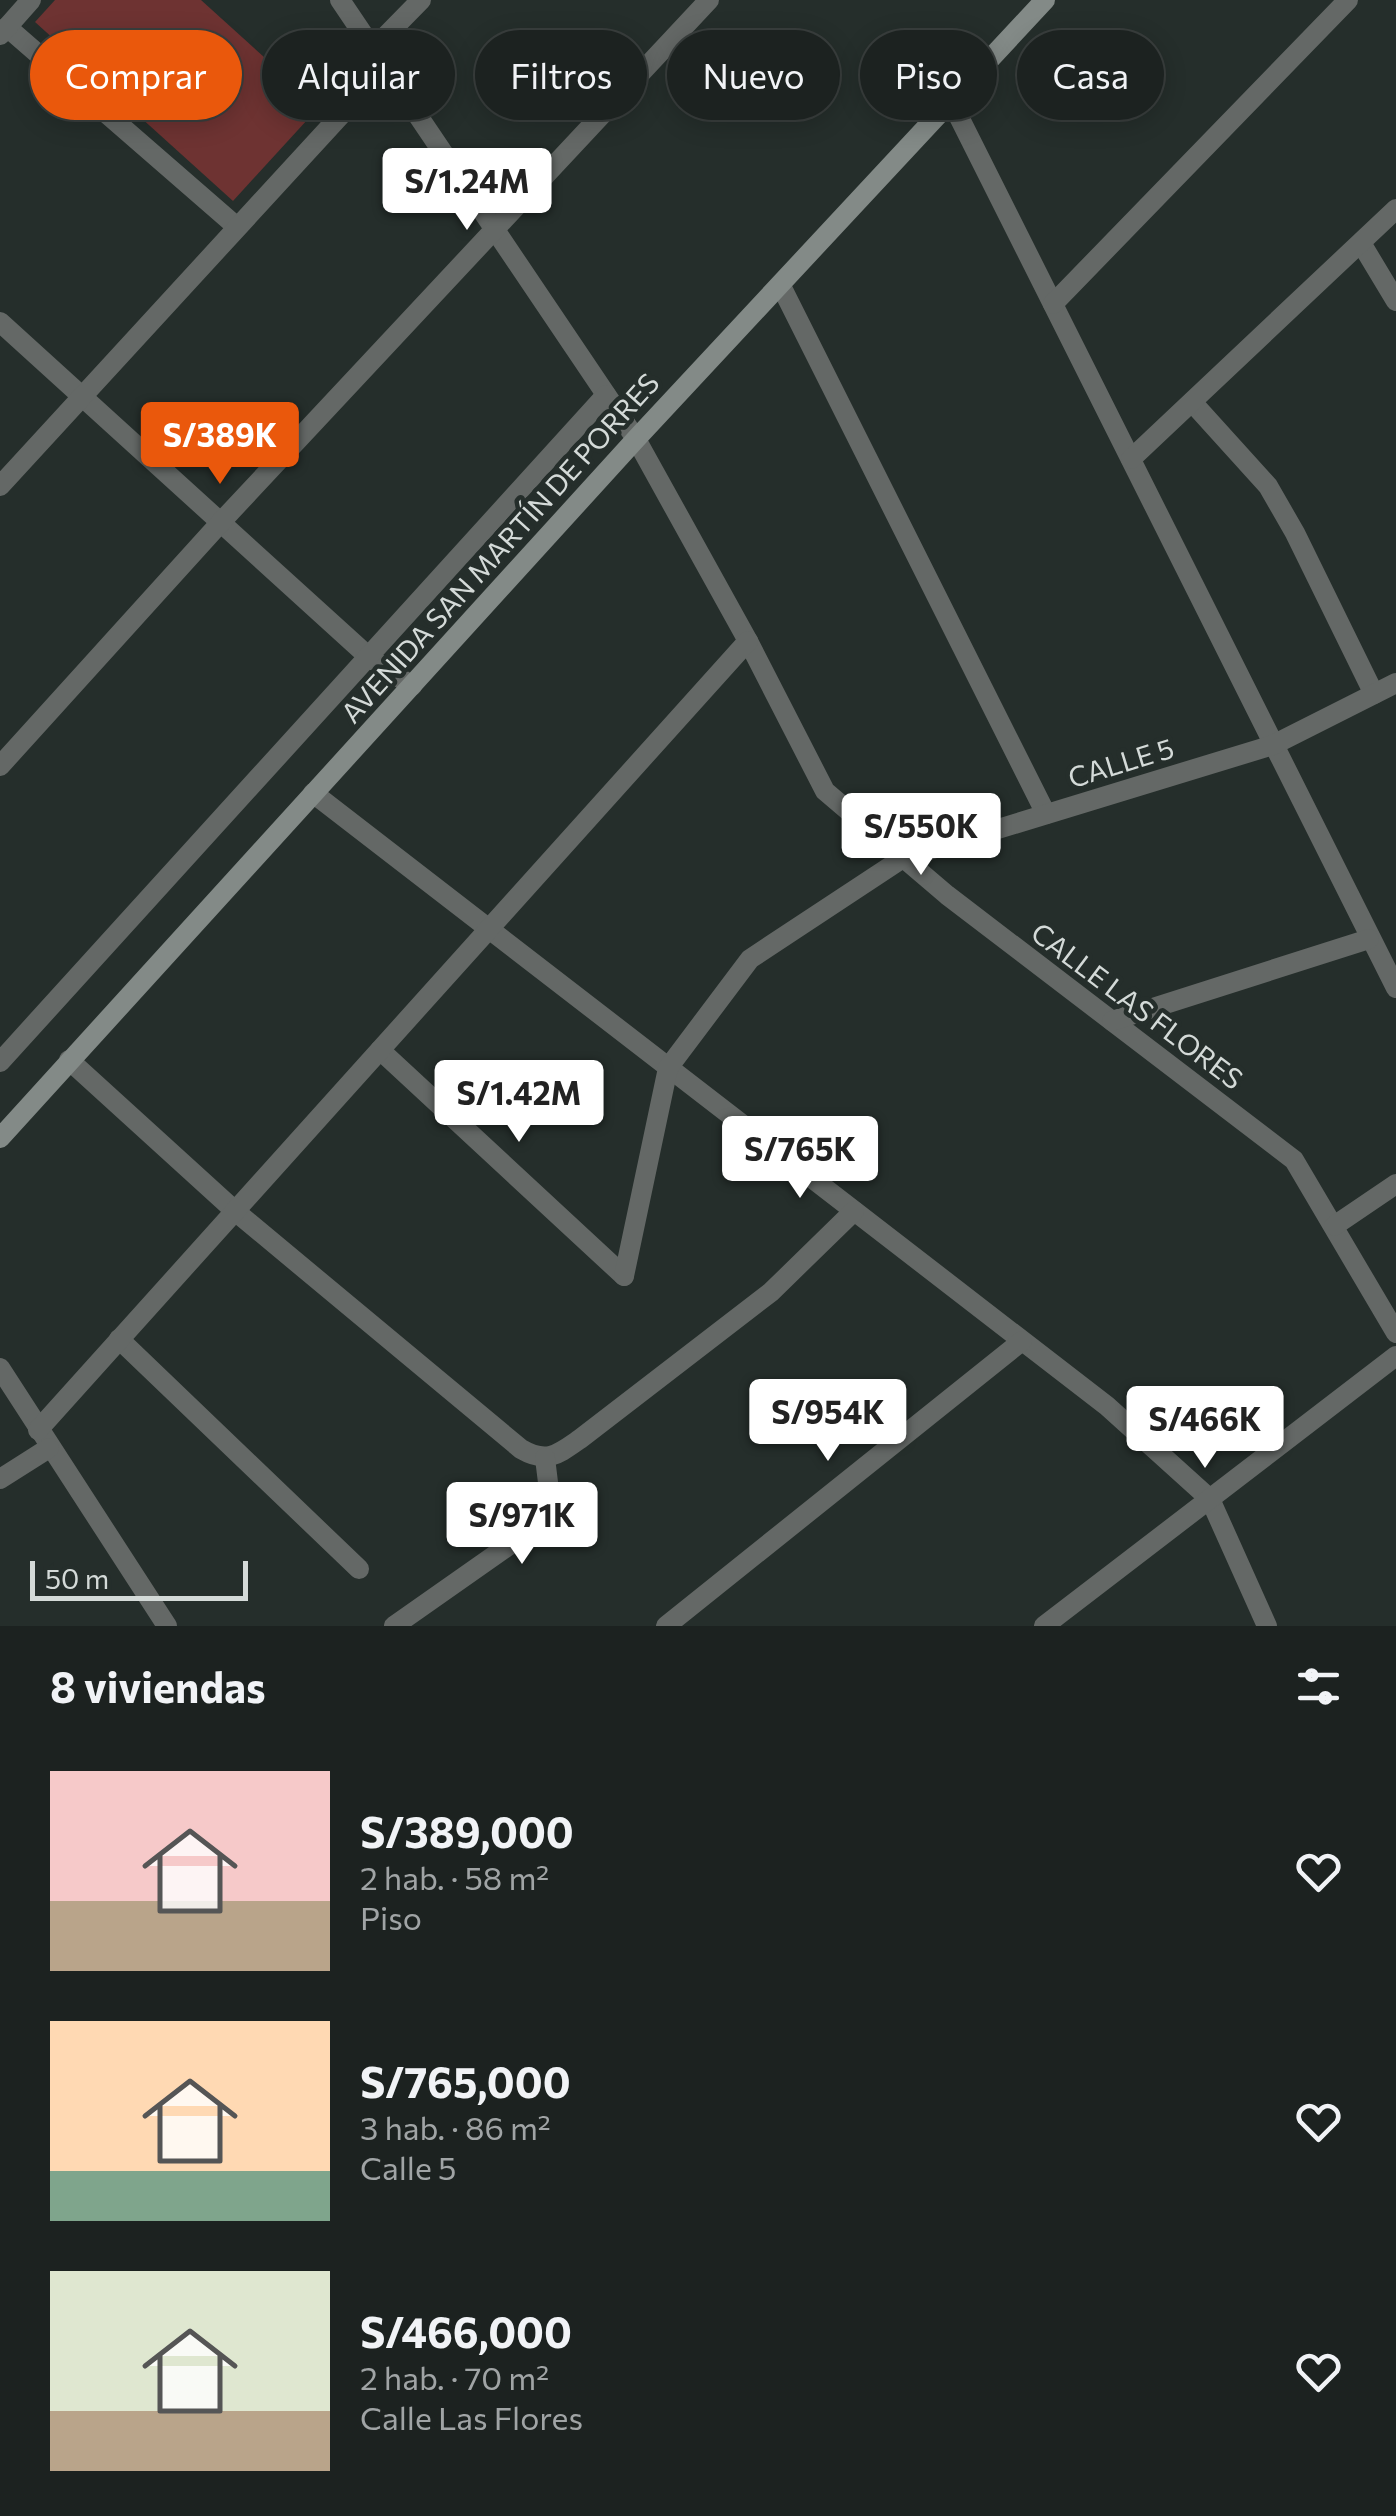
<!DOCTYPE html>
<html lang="es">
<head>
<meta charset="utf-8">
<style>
	:root { --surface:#1c2220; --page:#252a29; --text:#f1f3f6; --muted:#a0a4a5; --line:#3a3f3e; --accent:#ea580c }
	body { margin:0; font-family:Commissioner,sans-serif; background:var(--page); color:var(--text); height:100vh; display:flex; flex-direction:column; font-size:38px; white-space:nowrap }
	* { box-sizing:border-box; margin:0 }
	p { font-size:32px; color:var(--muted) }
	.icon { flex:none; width:55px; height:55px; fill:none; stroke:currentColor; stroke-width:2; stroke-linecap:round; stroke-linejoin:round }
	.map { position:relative; height:1626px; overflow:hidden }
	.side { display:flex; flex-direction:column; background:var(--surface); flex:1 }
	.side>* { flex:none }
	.banner { position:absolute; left:30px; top:30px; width:1338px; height:90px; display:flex; gap:20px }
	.scale { position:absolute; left:30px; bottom:25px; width:218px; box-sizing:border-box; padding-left:10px; border:5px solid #d4dad8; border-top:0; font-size:28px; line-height:35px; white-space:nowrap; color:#d4dad8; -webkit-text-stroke:8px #252e2b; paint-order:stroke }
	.price { position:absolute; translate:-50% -85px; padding:0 22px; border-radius:10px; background:#fff; color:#222; font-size:32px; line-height:65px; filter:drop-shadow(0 2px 5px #0008) }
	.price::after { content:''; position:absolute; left:50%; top:60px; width:30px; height:22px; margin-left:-15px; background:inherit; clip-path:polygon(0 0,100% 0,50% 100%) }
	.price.active { background:var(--accent); color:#fff }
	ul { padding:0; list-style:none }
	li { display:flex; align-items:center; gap:30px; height:250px; padding:0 50px }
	li span { display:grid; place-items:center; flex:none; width:280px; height:200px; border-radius:0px; color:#555 }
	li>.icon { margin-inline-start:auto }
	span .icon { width:120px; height:120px; fill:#fffc; stroke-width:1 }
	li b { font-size:42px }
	h2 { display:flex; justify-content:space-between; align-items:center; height:120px; padding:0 50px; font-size:42px }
	.tag { padding:0 35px; border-radius:45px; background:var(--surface); box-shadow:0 5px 25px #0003,0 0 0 2px var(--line); font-size:35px; line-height:90px }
	.tag.active { background:var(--accent); color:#fff }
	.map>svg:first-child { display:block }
</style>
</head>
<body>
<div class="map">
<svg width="1396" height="1626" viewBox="0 0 1396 1626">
	<rect width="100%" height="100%" fill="#252e2b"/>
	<polygon fill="#6e3332" points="55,0 201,0 319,107 233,201 35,22"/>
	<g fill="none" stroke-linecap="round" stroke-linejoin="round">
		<g stroke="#646866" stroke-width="20">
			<polyline points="340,0 636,439 748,641 825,791 947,895 1294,1160 1396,1333"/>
			<polyline points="7,27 237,227"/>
			<polyline points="0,35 31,0"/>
			<polyline points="373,49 421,0"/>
			<polyline points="951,101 1396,988"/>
			<polyline points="1361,243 1396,301"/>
			<polyline points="781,286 1046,814"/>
			<polyline points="1053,304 1348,0"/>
			<polyline points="0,322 370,658 412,686"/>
			<polyline points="1192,402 1268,486 1295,533 1374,694"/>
			<polyline points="1131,459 1396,209"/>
			<polyline points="0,486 385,67"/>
			<polyline points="0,766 221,522 709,0"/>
			<polyline points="313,793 1107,1406 1210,1499 1267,1626"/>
			<polyline points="1112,1021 1369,939"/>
			<polyline points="380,1050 624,1276"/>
			<path d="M69,1060l166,151 286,238c26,15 36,6 59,-10l191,-147 83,-81"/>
			<polyline points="0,1062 606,395"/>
			<polyline points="1334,1226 1396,1184"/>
			<polyline points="624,1276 668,1068 750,959 903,858 1273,745 1396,683"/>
			<polyline points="119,1339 359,1569"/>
			<polyline points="0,1368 167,1626"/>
			<polyline points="38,1430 748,641"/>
			<polyline points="0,1479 49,1448"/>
			<polyline points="394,1626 552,1515 545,1458"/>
			<polyline points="666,1626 1022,1341"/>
			<polyline points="1044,1626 1396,1356"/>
		</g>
		<polyline stroke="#838a87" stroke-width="20" points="0,1138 636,439 1045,0"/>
	</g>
	<g text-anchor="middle" stroke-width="9" stroke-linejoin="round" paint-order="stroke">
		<g font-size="28" fill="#d4dad8" stroke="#252e2b">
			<text transform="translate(500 548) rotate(-48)" y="10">AVENIDA SAN MARTÍN DE PORRES</text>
			<text transform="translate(1121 763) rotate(-17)" y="10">CALLE 5</text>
			<text transform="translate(1137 1006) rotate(37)" y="10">CALLE LAS FLORES</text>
		</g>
	</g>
</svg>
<div class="scale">50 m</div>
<b class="price" style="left:467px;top:233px">S/1.24M</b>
<b class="price active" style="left:220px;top:487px">S/389K</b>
<b class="price" style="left:921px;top:878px">S/550K</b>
<b class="price" style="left:519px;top:1145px">S/1.42M</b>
<b class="price" style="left:800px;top:1201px">S/765K</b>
<b class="price" style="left:828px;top:1464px">S/954K</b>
<b class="price" style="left:1205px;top:1471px">S/466K</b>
<b class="price" style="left:522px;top:1567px">S/971K</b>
<div class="banner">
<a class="tag active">Comprar</a>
<a class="tag">Alquilar</a>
<a class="tag">Filtros</a>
<a class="tag">Nuevo</a>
<a class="tag">Piso</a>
<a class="tag">Casa</a>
</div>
</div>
<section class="side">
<h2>8 viviendas<svg class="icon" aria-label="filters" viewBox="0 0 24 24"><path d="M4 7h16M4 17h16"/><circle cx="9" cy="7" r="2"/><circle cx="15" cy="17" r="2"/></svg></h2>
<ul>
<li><span style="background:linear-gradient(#f6c9c9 65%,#b9a48a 0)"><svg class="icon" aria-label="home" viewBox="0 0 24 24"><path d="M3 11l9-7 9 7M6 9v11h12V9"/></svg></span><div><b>S/389,000</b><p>2 hab. · 58 m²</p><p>Piso</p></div><svg class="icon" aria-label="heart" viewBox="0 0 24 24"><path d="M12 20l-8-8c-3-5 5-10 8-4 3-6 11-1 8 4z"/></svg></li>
<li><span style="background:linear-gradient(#ffd9b3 75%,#7fa58c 0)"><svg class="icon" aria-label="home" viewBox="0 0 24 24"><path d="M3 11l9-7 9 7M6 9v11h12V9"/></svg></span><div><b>S/765,000</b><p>3 hab. · 86 m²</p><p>Calle 5</p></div><svg class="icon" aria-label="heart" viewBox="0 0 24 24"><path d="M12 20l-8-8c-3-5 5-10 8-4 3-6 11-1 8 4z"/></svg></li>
<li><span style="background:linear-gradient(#dfe7d0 70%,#b9a48a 0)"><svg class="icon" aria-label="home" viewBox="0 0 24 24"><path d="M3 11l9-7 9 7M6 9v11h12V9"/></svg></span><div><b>S/466,000</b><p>2 hab. · 70 m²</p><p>Calle Las Flores</p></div><svg class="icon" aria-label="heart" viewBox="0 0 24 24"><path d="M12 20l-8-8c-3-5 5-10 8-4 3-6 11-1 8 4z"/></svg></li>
</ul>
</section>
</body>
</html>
